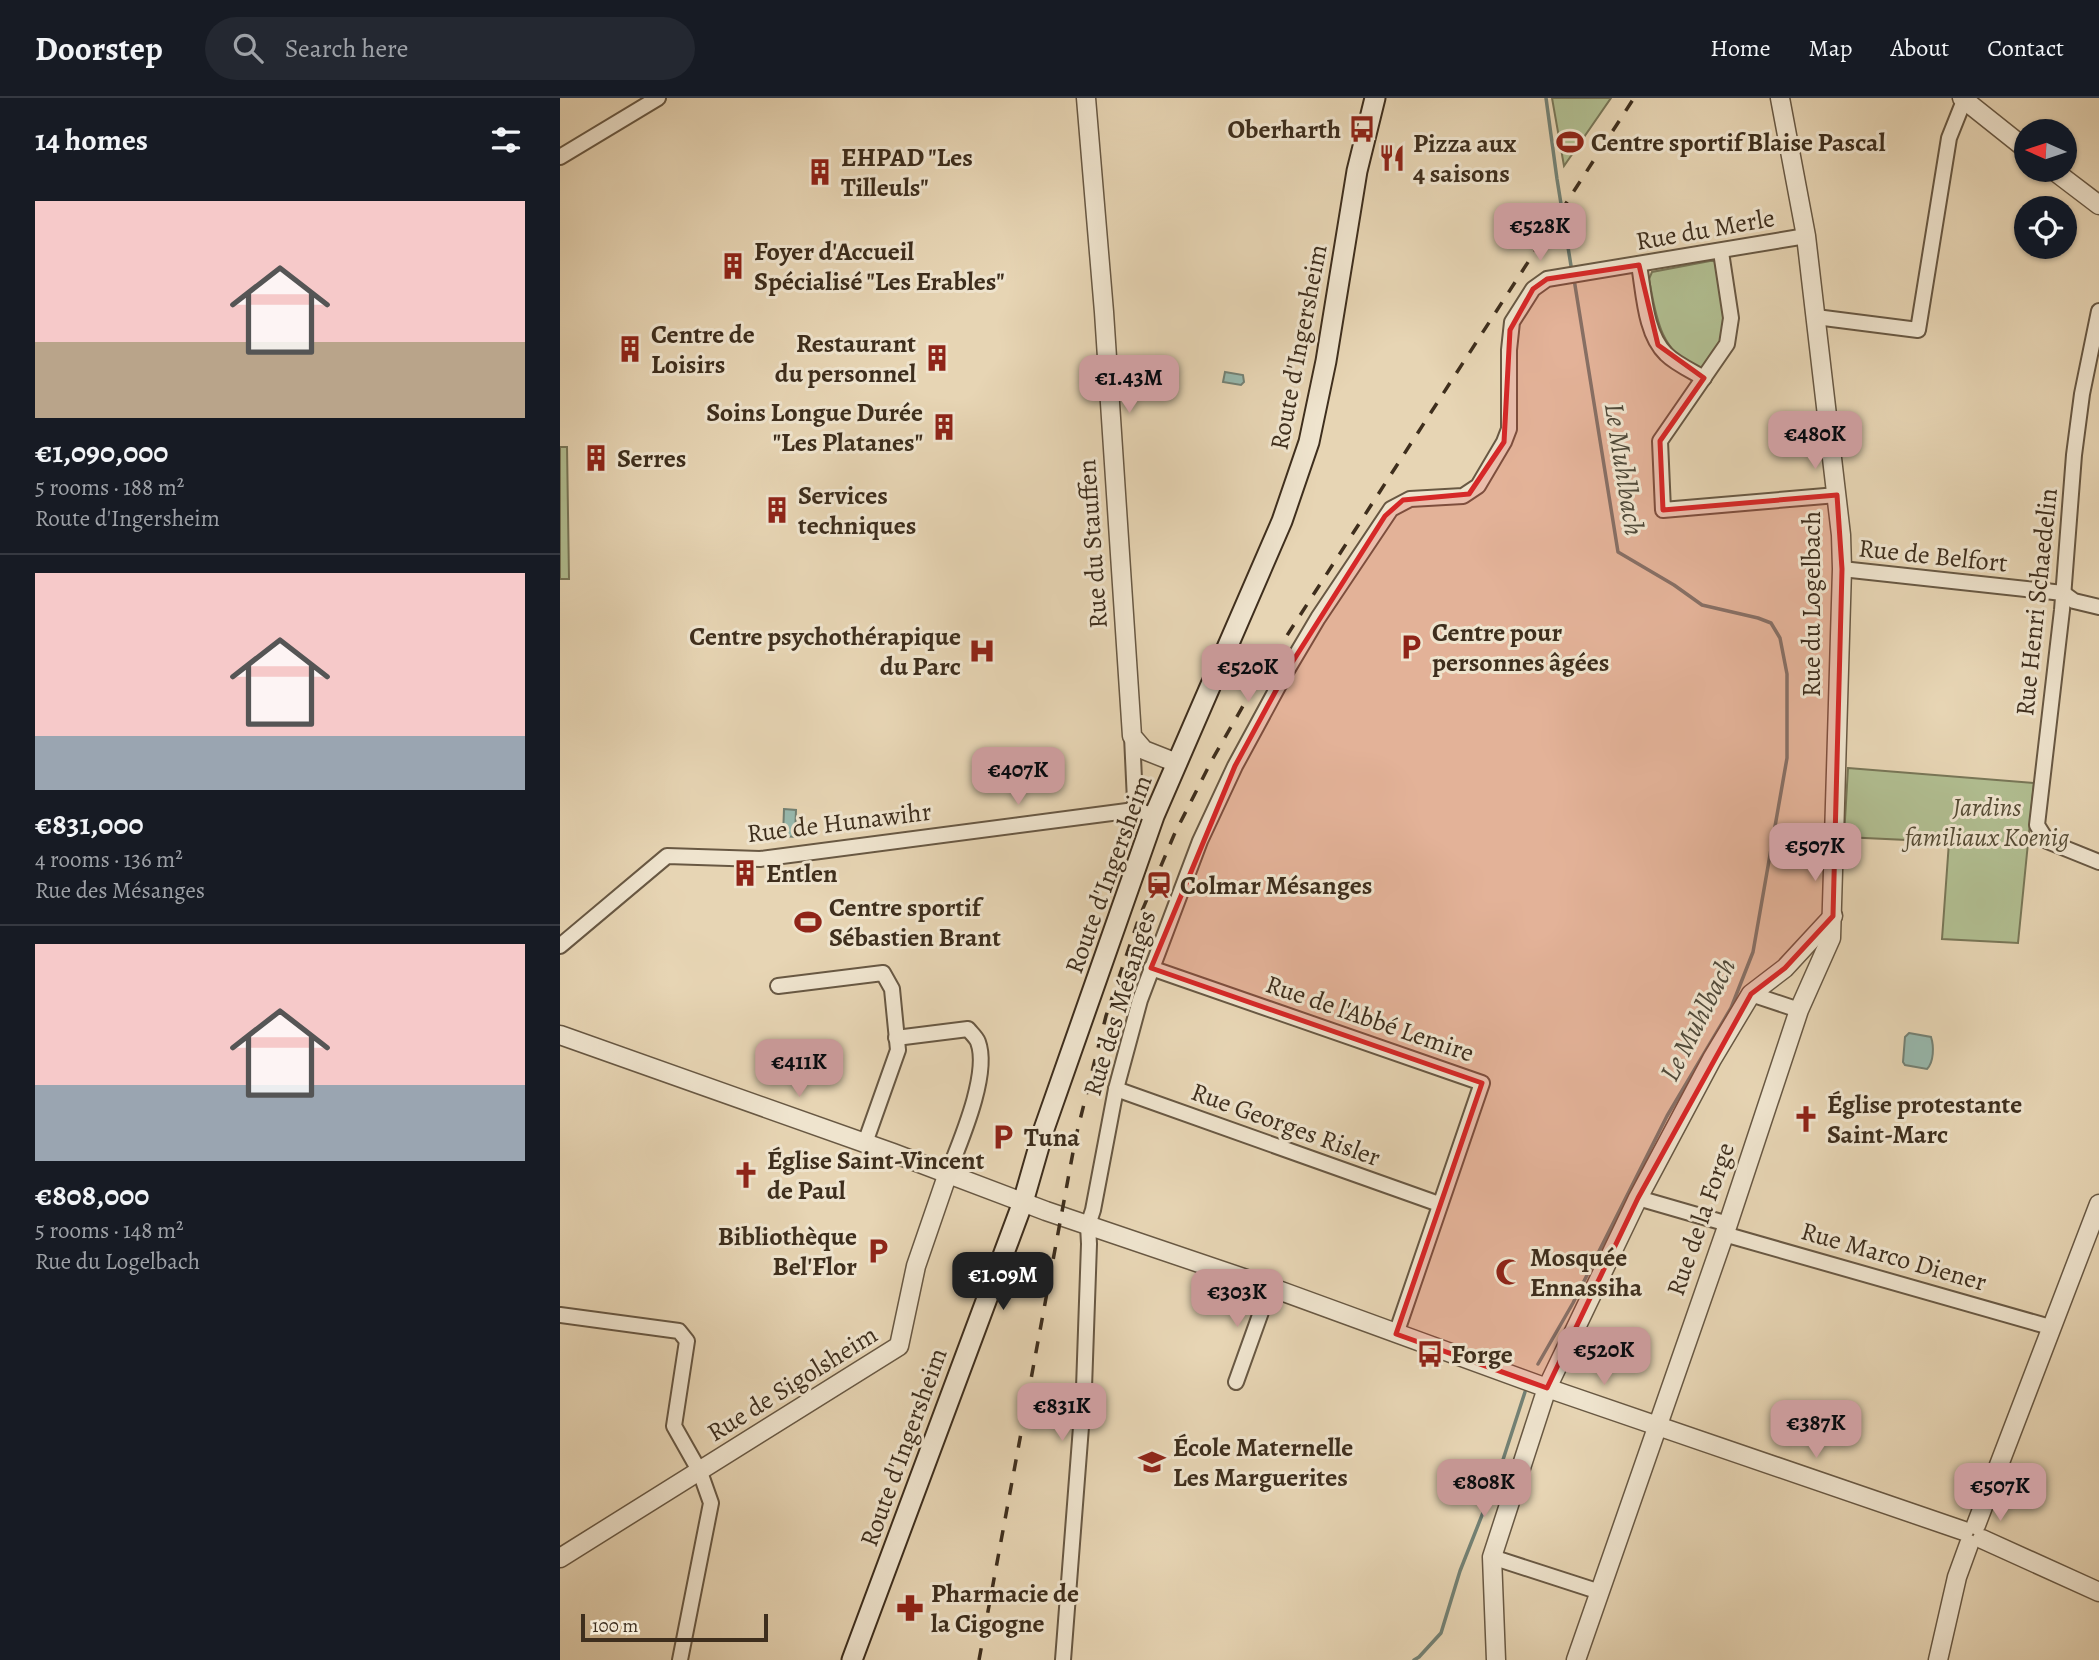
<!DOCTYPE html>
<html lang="en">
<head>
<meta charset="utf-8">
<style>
	:root { --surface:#171b24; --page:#242831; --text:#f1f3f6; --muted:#9ea1a6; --line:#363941; --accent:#c59692 }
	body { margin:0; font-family:Alegreya,serif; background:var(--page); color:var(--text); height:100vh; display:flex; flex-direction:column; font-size:26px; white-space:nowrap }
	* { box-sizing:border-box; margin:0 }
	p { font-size:23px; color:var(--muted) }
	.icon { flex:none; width:38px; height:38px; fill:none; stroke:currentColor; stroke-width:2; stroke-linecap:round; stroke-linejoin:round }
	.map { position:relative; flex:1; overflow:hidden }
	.side { display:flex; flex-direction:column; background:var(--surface); width:560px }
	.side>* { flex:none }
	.needle { width:46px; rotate:273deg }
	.tools { position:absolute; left:1454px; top:21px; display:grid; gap:14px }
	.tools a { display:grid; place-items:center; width:63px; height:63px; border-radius:50%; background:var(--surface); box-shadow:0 2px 5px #0004; font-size:35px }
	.scale { position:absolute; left:21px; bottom:18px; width:187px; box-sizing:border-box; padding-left:7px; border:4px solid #3e2e1d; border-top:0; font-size:19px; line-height:24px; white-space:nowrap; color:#3e2e1d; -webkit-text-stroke:5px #efe4ce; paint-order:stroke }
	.price { position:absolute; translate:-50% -60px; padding:0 16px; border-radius:14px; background:var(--accent); color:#111; font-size:23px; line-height:46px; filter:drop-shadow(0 2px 4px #0008) }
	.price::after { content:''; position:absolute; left:50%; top:42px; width:21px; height:16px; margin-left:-10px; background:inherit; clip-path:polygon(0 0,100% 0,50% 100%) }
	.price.on { background:#222; color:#fff }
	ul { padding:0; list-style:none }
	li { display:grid; align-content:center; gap:14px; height:371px; padding:0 35px }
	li+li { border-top:2px solid var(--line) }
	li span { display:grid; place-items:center; height:217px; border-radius:0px; color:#555 }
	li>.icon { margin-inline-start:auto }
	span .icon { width:126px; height:126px; fill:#fffc; stroke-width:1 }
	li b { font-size:30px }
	h2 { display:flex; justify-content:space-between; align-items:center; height:84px; padding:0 35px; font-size:30px }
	header { display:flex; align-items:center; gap:42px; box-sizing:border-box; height:98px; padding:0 35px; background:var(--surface); border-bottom:2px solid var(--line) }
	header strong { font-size:33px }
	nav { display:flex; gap:38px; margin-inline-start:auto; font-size:24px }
	.search { width:490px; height:63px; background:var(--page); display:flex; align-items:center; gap:18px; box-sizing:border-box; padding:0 24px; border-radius:38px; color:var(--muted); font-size:26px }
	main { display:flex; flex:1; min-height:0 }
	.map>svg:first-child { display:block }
</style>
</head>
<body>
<header>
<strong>Doorstep</strong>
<div class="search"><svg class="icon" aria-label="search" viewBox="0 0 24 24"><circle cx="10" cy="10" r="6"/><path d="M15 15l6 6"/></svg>Search here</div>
<nav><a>Home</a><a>Map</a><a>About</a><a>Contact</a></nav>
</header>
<main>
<section class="side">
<h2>14 homes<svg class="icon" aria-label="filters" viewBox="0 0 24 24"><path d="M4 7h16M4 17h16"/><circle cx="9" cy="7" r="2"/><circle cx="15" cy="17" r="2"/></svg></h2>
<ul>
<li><span style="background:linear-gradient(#f6c9c9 65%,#b9a48a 0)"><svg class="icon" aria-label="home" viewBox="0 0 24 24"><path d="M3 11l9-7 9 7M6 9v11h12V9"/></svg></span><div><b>€1,090,000</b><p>5 rooms · 188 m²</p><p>Route d'Ingersheim</p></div></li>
<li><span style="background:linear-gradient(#f6c9c9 75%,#9aa5b1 0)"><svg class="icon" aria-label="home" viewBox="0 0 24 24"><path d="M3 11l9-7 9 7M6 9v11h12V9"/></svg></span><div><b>€831,000</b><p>4 rooms · 136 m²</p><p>Rue des Mésanges</p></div></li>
<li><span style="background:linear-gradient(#f6c9c9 65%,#9aa5b1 0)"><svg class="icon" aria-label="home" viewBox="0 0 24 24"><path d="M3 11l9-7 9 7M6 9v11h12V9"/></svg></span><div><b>€808,000</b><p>5 rooms · 148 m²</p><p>Rue du Logelbach</p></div></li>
</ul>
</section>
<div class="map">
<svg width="1539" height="1562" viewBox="0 0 1539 1562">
	<rect width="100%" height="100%" fill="#e7d5b4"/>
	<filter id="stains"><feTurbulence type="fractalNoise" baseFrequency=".00286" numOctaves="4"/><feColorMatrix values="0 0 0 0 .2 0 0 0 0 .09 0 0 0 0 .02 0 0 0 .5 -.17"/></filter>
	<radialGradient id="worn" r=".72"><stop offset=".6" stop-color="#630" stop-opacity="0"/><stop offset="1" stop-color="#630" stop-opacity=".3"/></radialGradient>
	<g fill="#b1be91" stroke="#787657" stroke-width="2">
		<polygon points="992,0 1051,0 1004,68"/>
		<path d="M1150,163h4l4,5 7,49 -5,28 -17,24 -7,1c-37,-19 -40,-52 -47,-89l3,-7z"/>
		<polygon points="0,349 7,349 9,481 0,481"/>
		<polygon points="1288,670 1474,685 1458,845 1382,841 1389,744 1284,739"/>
	</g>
	<g fill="#97b9ae" stroke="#738174" stroke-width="2">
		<polygon points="665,274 683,277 684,284 681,287 663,284"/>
		<polygon points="224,711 236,712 235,739 223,738"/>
		<path d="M1349,935l22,4c3,9 3,25 -4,32l-22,-4 -2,-3 2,-25z"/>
	</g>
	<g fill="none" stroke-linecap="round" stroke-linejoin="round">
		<g stroke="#738174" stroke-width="3.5">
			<polyline points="986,0 997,81 1012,174"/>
			<polyline points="978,1266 1013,1205 1107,1018 1171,910 1193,854 1227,660 1227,576 1220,540 1211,525 1198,520 1142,507 1114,487 1058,454 1014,181"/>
			<polyline points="854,1562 859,1559 881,1535 900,1473 939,1374 965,1294"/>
		</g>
		<defs>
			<g id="minor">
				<polyline points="0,59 98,0"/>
				<polyline points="1161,154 1171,220 1167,246 1100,343 1103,412 1277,397"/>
				<path d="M1079,167c5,28 6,69 27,89 10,10 26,17 38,24"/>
				<polyline points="1539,213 1522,296 1514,357 1502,512 1477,727 1487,743 1539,764"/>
				<polyline points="1256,219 1358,232 1389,40 1405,0"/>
				<polyline points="1282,471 1503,495 1514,503 1539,509"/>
				<polyline points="572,638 575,703 578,712"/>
				<polyline points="0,848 107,758 200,761 567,713 578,712 594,718"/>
				<polyline points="591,870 922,985 836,1236"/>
				<polyline points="218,888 323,875 332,891 338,952 305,1045"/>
				<polyline points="1191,896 1239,912"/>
				<path d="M336,940l72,-9c3,4 8,8 10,13 12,32 -18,100 -30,131"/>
				<polyline points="556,991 879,1106"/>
				<polyline points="1078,1100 1168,1126"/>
				<polyline points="1164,1136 1490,1229"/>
				<polyline points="0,1217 119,1233 127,1243 114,1328 140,1374 151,1405 120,1562"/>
				<polyline points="676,1284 710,1189"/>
				<polyline points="932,1459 1040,1494"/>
				<polyline points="503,1562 524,1290 529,1146 528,1127 533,1112 556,991 580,902 640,743 675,668 726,574 758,520 831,411 850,401 903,398 918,388 944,344 949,331 949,252 952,224 973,191 987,181 1246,138"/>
			</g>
			<g id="tertiary">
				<polyline points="526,0 544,214 572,638 584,652 617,665"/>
				<polyline points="1402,0 1466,51"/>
				<polyline points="1493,72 1539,107"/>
				<polyline points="0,937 333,1055 486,1113 710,1189 987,1290 1404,1433"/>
				<polyline points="1416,1427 1539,1106"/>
				<polyline points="1422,1441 1539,1494"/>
				<polyline points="0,1460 339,1248 356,1168 388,1075"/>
				<polyline points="936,1562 932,1459 987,1290 1078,1100 1152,961 1191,896 1225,870 1273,818"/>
				<polyline points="1016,1562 1168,1126 1239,912 1271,840 1282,471 1281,437 1246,138 1220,0"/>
				<polyline points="1378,1562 1397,1479 1409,1446"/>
			</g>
			<polyline id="secondary" points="292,1562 463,1104 484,1031 594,718 722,423 749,344 766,263 797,73 815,0"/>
		</defs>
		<use href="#minor" stroke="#685843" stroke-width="18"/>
		<use href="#tertiary" stroke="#685843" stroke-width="21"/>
		<use href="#secondary" stroke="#3e2e1d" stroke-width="23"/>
		<use href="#minor" stroke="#efe4ce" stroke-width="14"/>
		<use href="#tertiary" stroke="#efe4ce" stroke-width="18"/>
		<use href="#secondary" stroke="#efe4ce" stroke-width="19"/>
		<polyline stroke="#3e2e1d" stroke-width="3.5" stroke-dasharray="12 12" stroke-linecap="butt" points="419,1562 516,1038 546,918 579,820 614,737 652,662 695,587 1074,0"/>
	</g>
	<path fill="#d62828" fill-opacity="0.2" stroke="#d62828" stroke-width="5" stroke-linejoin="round" d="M1079,167l19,80 46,33 -44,63 3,69 174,-15 5,74 -9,347 -48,52 -34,26 -113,204 -91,190 -151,-54 86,-251 -331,-115 84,-202 51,-94 99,-156 18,-16 66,-6 35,-52 6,-112 23,-41 14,-10z"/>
	<defs>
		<symbol id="bus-bare" viewBox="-9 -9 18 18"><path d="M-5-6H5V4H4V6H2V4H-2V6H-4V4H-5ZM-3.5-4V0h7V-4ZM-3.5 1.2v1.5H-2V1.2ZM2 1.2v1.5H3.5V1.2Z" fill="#8f2418" stroke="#efe4ce" stroke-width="2.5" paint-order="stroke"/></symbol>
		<symbol id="stadium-bare" viewBox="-9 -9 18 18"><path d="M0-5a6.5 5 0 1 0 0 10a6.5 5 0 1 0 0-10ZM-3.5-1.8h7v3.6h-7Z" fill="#8f2418" stroke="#efe4ce" stroke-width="2.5" paint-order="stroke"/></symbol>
		<symbol id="restaurant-bare" viewBox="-9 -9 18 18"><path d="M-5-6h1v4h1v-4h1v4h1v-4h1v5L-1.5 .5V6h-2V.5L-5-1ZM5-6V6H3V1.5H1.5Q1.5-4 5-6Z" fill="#8f2418" stroke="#efe4ce" stroke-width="2.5" paint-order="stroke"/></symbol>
		<symbol id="building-bare" viewBox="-9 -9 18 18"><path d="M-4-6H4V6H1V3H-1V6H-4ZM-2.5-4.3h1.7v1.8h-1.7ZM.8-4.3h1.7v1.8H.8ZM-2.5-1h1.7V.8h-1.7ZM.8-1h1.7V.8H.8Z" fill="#8f2418" stroke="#efe4ce" stroke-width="2.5" paint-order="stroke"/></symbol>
		<symbol id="parking-bare" viewBox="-9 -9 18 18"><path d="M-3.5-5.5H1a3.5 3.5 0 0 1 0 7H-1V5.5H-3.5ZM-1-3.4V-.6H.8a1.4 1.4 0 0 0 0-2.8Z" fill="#8f2418" stroke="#efe4ce" stroke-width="2.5" paint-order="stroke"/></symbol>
		<symbol id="hospital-bare" viewBox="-9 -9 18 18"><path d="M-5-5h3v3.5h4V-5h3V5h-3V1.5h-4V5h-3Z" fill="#8f2418" stroke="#efe4ce" stroke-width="2.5" paint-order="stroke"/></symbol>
		<symbol id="station-bare" viewBox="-9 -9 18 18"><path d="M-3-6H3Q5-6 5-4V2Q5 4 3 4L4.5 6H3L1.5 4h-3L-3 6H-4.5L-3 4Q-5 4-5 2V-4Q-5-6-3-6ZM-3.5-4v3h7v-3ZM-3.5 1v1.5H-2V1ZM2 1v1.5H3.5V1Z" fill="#8f2418" stroke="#efe4ce" stroke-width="2.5" paint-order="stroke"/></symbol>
		<symbol id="church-bare" viewBox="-9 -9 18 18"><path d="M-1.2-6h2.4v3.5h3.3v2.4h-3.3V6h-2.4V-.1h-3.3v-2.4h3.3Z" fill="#8f2418" stroke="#efe4ce" stroke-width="2.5" paint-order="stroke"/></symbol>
		<symbol id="mosque-bare" viewBox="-9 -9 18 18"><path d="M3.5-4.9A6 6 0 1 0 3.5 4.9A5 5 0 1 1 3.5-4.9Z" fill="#8f2418" stroke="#efe4ce" stroke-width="2.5" paint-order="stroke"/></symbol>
		<symbol id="school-bare" viewBox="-9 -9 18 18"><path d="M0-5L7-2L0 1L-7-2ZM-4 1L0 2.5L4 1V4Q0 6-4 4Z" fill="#8f2418" stroke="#efe4ce" stroke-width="2.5" paint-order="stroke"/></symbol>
		<symbol id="pharmacy-bare" viewBox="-9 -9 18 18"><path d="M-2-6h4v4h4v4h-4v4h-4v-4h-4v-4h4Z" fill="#8f2418" stroke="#efe4ce" stroke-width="2.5" paint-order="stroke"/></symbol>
	</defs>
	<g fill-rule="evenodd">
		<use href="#bus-bare" x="783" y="12" width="38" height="38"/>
		<use href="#stadium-bare" x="991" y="25" width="38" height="38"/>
		<use href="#restaurant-bare" x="813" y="41" width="38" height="38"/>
		<use href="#building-bare" x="241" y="55" width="38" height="38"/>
		<use href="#building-bare" x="154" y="149" width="38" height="38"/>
		<use href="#building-bare" x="51" y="232" width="38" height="38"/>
		<use href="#building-bare" x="358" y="241" width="38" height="38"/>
		<use href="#building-bare" x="365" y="310" width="38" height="38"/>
		<use href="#building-bare" x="17" y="341" width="38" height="38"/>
		<use href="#building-bare" x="198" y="393" width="38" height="38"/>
		<use href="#parking-bare" x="832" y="530" width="38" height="38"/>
		<use href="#hospital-bare" x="403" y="534" width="38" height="38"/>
		<use href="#building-bare" x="166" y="756" width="38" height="38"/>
		<use href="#station-bare" x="580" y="768" width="38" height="38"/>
		<use href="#stadium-bare" x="229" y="805" width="38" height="38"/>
		<use href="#church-bare" x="1227" y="1002" width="38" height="38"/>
		<use href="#parking-bare" x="424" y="1020" width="38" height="38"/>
		<use href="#church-bare" x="167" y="1058" width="38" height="38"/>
		<use href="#parking-bare" x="299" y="1134" width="38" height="38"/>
		<use href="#mosque-bare" x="930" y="1155" width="38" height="38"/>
		<use href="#bus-bare" x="851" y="1237" width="38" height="38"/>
		<use href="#school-bare" x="573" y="1345" width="38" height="38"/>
		<use href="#pharmacy-bare" x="331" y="1491" width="38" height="38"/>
	</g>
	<g text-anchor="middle" stroke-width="6" stroke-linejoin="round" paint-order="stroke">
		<g font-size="26" font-weight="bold" fill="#3e2e1d" stroke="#efe4ce" text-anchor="start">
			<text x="781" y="40" text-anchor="end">Oberharth</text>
			<text x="1031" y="53">Centre sportif Blaise Pascal</text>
			<text x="853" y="54">Pizza aux<tspan x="853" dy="30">4 saisons</tspan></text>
			<text x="281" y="68">EHPAD "Les<tspan x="281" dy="30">Tilleuls"</tspan></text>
			<text x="194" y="162">Foyer d'Accueil<tspan x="194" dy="30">Spécialisé "Les Erables"</tspan></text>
			<text x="91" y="245">Centre de<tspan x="91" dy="30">Loisirs</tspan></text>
			<text x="356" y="254" text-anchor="end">Restaurant<tspan x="356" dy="30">du personnel</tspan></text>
			<text x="363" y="323" text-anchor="end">Soins Longue Durée<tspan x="363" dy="30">"Les Platanes"</tspan></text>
			<text x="57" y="369">Serres</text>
			<text x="238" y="406">Services<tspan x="238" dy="30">techniques</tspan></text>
			<text x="872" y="543">Centre pour<tspan x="872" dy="30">personnes âgées</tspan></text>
			<text x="401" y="547" text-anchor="end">Centre psychothérapique<tspan x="401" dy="30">du Parc</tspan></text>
			<text x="206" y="784">Entlen</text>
			<text x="620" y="796">Colmar Mésanges</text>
			<text x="269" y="818">Centre sportif<tspan x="269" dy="30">Sébastien Brant</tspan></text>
			<text x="1267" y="1015">Église protestante<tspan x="1267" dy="30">Saint-Marc</tspan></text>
			<text x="464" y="1048">Tuna</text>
			<text x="207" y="1071">Église Saint-Vincent<tspan x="207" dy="30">de Paul</tspan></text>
			<text x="297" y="1147" text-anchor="end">Bibliothèque<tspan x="297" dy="30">Bel'Flor</tspan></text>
			<text x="970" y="1168">Mosquée<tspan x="970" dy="30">Ennassiha</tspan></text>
			<text x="891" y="1265">Forge</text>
			<text x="613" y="1358">École Maternelle<tspan x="613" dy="30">Les Marguerites</tspan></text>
			<text x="371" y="1504">Pharmacie de<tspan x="371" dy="30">la Cigogne</tspan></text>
		</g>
		<g font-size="26" fill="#3e2e1d" stroke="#efe4ce">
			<text transform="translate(1145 131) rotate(-10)" y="9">Rue du Merle</text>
			<text transform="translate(738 249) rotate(-79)" y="9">Route d'Ingersheim</text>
			<text transform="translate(532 446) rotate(-94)" y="9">Rue du Stauffen</text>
			<text transform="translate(1373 457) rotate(6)" y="9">Rue de Belfort</text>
			<text transform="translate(1476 504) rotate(-84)" y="9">Rue Henri Schaedelin</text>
			<text transform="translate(1251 506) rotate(-90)" y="9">Rue du Logelbach</text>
			<text transform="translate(279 724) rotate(-7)" y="9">Rue de Hunawihr</text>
			<text transform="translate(548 776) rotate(-70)" y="9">Route d'Ingersheim</text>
			<text transform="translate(559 905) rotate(-73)" y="9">Rue des Mésanges</text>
			<text transform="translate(810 920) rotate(19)" y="9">Rue de l'Abbé Lemire</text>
			<text transform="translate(726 1026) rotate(20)" y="9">Rue Georges Risler</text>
			<text transform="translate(1140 1121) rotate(-71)" y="9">Rue de la Forge</text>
			<text transform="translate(1334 1158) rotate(16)" y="9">Rue Marco Diener</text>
			<text transform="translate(232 1285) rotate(-32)" y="9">Rue de Sigolsheim</text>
			<text transform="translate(343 1349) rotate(-70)" y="9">Route d'Ingersheim</text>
		</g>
		<g font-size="26" font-style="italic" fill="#554b34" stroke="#efe4ce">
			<text x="1427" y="718">Jardins<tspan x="1427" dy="30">familiaux Koenig</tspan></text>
		</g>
		<g font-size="28" font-style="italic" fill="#504a3a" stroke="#efe4ce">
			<text transform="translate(1065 371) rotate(81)" y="10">Le Muhlbach</text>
			<text transform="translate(1137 921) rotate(-63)" y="10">Le Muhlbach</text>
		</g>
	</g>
	<rect width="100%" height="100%" filter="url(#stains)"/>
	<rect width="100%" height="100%" fill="url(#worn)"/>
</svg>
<div class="tools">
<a><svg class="needle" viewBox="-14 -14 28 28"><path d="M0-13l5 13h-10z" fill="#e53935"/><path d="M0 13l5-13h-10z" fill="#9ea1a6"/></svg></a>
<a><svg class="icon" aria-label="locate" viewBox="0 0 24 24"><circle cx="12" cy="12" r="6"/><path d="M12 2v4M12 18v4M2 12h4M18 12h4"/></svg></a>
</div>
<div class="scale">100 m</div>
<b class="price" style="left:980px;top:165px">€528K</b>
<b class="price" style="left:569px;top:317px">€1.43M</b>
<b class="price" style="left:1255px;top:373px">€480K</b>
<b class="price" style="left:688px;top:606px">€520K</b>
<b class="price" style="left:458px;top:709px">€407K</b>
<b class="price" style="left:1255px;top:785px">€507K</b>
<b class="price" style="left:239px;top:1001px">€411K</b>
<b class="price on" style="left:443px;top:1214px">€1.09M</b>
<b class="price" style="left:677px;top:1231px">€303K</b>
<b class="price" style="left:1044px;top:1289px">€520K</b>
<b class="price" style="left:502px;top:1345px">€831K</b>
<b class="price" style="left:1256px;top:1362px">€387K</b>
<b class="price" style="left:924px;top:1421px">€808K</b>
<b class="price" style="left:1440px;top:1425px">€507K</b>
</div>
</main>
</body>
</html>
